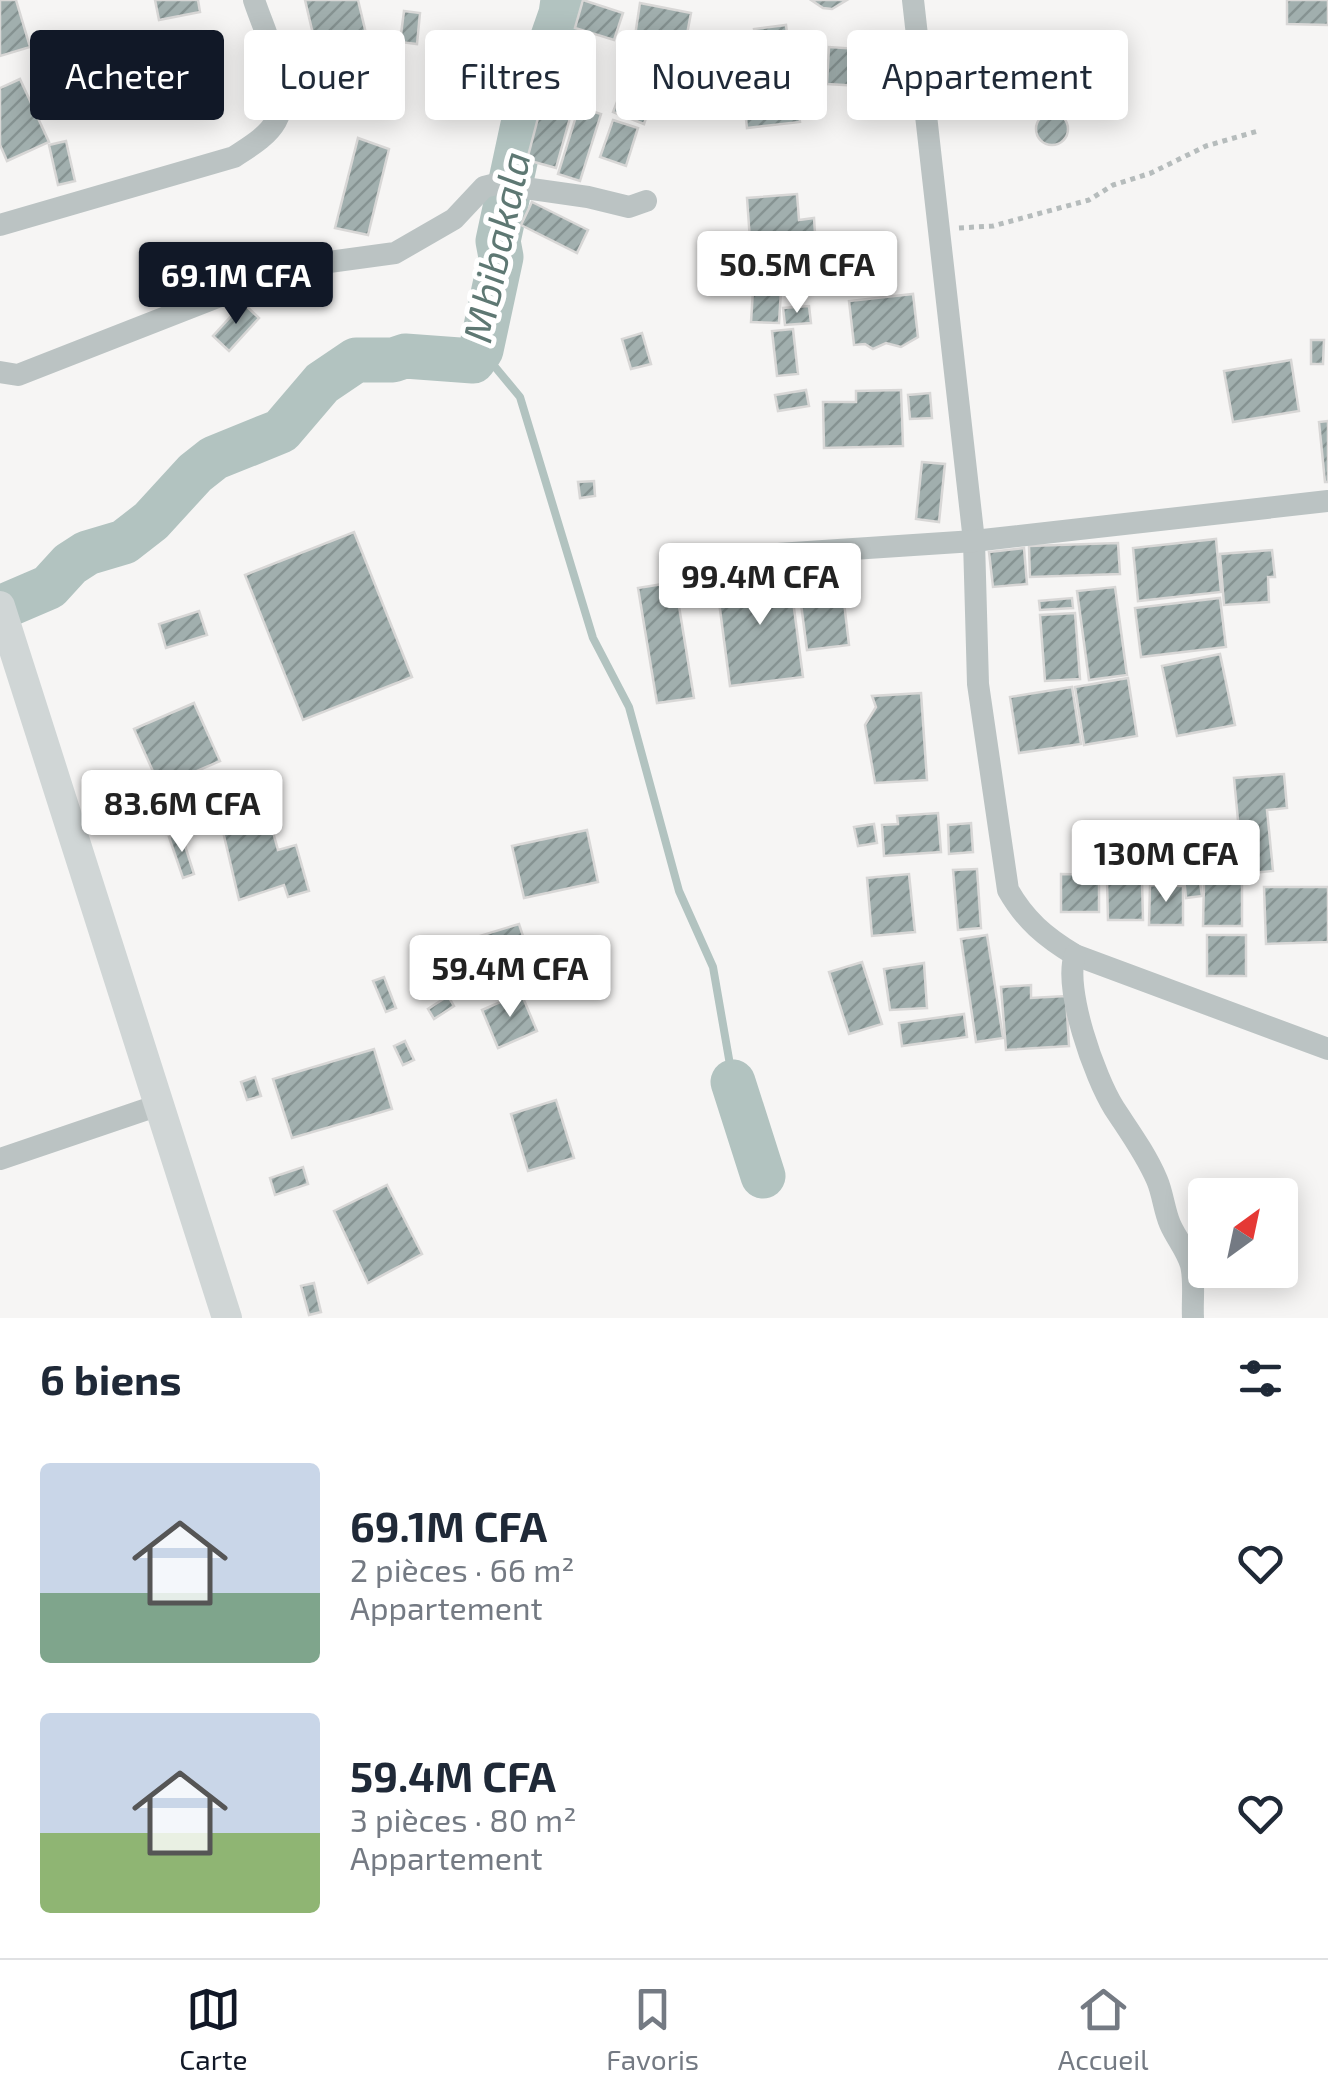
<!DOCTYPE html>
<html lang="fr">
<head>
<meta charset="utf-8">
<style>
	:root { --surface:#fff; --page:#f2f2f3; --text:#1f2937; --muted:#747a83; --line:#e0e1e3; --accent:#111827 }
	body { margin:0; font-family:"Exo 2",sans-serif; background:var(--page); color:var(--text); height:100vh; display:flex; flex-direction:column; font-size:38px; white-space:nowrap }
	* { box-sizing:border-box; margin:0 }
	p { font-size:32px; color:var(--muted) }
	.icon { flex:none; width:55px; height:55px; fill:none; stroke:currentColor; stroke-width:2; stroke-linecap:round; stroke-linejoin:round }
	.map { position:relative; height:1318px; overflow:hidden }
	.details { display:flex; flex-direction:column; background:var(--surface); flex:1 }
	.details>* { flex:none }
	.banner { position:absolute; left:30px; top:30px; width:1270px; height:90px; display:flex; gap:20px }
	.needle { width:65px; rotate:33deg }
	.controls { position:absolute; left:1188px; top:1178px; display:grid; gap:20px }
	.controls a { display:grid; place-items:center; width:110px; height:110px; border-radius:10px; background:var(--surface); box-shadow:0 5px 25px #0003; font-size:50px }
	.price { position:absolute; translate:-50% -85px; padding:0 22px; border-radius:10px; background:#fff; color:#222; font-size:32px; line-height:65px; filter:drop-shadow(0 2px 5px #0008) }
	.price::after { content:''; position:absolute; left:50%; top:60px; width:30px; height:22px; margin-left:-15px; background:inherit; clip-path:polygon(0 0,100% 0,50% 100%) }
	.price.current { background:var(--accent); color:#fff }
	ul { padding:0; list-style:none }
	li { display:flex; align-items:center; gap:30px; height:250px; padding:0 40px }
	li span { display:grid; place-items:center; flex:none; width:280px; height:200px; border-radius:10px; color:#555 }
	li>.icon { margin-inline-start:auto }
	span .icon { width:120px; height:120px; fill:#fffc; stroke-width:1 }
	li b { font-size:42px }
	h2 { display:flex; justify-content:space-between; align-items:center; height:120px; padding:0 40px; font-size:42px }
	.chip { padding:0 35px; border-radius:10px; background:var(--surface); box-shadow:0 5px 25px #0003; font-size:35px; line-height:90px }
	.chip.current { background:var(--accent); color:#fff }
	.dock { display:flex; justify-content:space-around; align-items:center; height:140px; border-top:2px solid var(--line); background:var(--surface); font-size:28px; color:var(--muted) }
	.dock a { display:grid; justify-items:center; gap:5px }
	.dock .current { color:var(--accent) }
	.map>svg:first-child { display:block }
</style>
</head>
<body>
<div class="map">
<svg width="1328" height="1318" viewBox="0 0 1328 1318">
	<defs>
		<pattern id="building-hatch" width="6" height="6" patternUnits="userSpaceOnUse" patternTransform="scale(2.5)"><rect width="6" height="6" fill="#a1afae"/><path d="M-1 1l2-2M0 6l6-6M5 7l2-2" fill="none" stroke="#869392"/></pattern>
	</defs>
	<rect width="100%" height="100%" fill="#f6f5f4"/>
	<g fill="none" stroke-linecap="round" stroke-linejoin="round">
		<polyline stroke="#b2c3c0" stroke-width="8" points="481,350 520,397 593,638 629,707 679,891 713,967 733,1082"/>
		<g stroke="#b2c3c0" stroke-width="45">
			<polyline points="0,608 49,587 70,564 87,553 124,542 151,521 195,473 214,458 281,431 322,383 356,360 393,360 405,356 473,361 481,350 501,257 498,241 524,120 561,14 563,0"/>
			<polyline points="733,1082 763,1176"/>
		</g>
	</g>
	<g fill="url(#building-hatch)" stroke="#d8d7d6" stroke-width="2.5">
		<polygon points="0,0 16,0 30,47 0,56"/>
		<polygon points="155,0 198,0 200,12 159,20"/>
		<polygon points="305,0 358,0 381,96 330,107"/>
		<polygon points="583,0 623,13 614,40 575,28"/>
		<polygon points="811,0 847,0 832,9 823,8"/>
		<polygon points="1287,0 1328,0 1328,25 1287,24"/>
		<polygon points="640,3 691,13 685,45 635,36"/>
		<polygon points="404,11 420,13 417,44 400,42"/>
		<polygon points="786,25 789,49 757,54 754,29"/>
		<polygon points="860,41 899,43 896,88 827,84 829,47 859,49"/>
		<polygon points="642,44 677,53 666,97 631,88"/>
		<polygon points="793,60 800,122 747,128 740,65"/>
		<polygon points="20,79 49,142 7,161 0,145 0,88"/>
		<polygon points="622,89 652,100 644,124 613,112"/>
		<polygon points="543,99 573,107 556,168 527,160"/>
		<polygon points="579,107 601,114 580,181 558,174"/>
		<circle cx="1052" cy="129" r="16"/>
		<polygon points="613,120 638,128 626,166 600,157"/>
		<polygon points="358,138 389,149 368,235 335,228"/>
		<polygon points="66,141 75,181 58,185 49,145"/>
		<polygon points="797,194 799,220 814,218 817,264 752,268 747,198"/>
		<polygon points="532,202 588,230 577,253 521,225"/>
		<polygon points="753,290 781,291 779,323 751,322"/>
		<polygon points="913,294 918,337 901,347 886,343 873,349 865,344 854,345 849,301"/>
		<polygon points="243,303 259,318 229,351 213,336"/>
		<polygon points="809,306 811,323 785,325 783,308"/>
		<polygon points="793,329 798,374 777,376 772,331"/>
		<polygon points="642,333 651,364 631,369 622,339"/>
		<polygon points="1311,340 1324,340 1323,364 1311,364"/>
		<polygon points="1291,360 1299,411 1233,422 1224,371"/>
		<polygon points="806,390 809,406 778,411 775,395"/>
		<polygon points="901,390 903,446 824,448 823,402 856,402 856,391"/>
		<polygon points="930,393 932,418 910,419 908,395"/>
		<polygon points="1328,421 1328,482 1325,482 1319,422"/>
		<polygon points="922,462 945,464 939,522 916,519"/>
		<polygon points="594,481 595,496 580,498 578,482"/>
		<polygon points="354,532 412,677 303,720 245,575"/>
		<polygon points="1216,539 1221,592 1138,601 1133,548"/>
		<polygon points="1118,543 1120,574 1030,577 1029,546"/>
		<polygon points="1024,548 1027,584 993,587 989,552"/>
		<polygon points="1272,550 1275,577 1268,577 1269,602 1224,605 1220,554"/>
		<polygon points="840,568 849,645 807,650 797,573"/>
		<polygon points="789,570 803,677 730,686 716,579"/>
		<polygon points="675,582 694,698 657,703 638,588"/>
		<polygon points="1115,587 1127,675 1089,680 1077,591"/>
		<polygon points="1072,598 1073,608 1040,610 1039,601"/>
		<polygon points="1220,598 1226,647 1141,657 1135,608"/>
		<polygon points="199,611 207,635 166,648 159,624"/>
		<polygon points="1075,613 1080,679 1045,681 1040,615"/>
		<polygon points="1220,654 1235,725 1177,736 1162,666"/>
		<polygon points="1128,678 1137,736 1084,745 1075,687"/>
		<polygon points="1072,687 1081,744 1019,753 1010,697"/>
		<polygon points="921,693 927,780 875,783 865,725 876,707 872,696"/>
		<polygon points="194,703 220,761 160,787 134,729"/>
		<polygon points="1284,774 1287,808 1267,810 1273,871 1243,874 1234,778"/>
		<polygon points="266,807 278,850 296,845 309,891 288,897 284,885 239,900 221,823"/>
		<polygon points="938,813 941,852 884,856 882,825 898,824 897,816"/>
		<polygon points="971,823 973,852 949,854 948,825"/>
		<polygon points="874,824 877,843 858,846 854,827"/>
		<polygon points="587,830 598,882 524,898 512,846"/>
		<polygon points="181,833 194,874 183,878 169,837"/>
		<polygon points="977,869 981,928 958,930 953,870"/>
		<polygon points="909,874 915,932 872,936 867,878"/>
		<polygon points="1061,874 1099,875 1099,912 1061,912"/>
		<polygon points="1199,875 1202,896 1186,898 1184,877"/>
		<polygon points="1142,880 1143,920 1108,920 1107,881"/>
		<polygon points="1204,882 1242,883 1242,926 1203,926"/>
		<polygon points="1150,885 1183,886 1183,925 1149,925"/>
		<polygon points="1264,887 1328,887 1328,942 1266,944"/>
		<polygon points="519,924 536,976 489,990 473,938"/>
		<polygon points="987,935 1003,1038 976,1042 961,939"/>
		<rect x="1207" y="935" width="39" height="41"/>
		<polygon points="862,962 882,1024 849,1034 829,972"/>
		<polygon points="924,963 927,1008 890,1010 884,969"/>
		<polygon points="384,977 396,1008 386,1012 373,981"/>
		<polygon points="1031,985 1031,998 1066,996 1069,1046 1006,1050 1001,987"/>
		<polygon points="521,993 537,1031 498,1048 482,1010"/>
		<polygon points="448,996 454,1006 434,1019 428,1009"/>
		<polygon points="964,1014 967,1037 902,1046 899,1023"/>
		<polygon points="405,1041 414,1060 403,1065 394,1046"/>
		<polygon points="374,1049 392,1109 292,1138 273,1079"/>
		<polygon points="255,1077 261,1096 247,1100 241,1082"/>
		<polygon points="556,1100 574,1158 528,1171 511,1114"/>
		<polygon points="303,1167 308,1184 275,1195 270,1178"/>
		<polygon points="387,1185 422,1254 368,1283 334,1211"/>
		<polygon points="314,1283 321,1312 309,1315 301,1286"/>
	</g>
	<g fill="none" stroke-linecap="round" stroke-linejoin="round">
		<polyline stroke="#b6bcbc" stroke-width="5" stroke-dasharray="5 5" stroke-linecap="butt" points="959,228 993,226 1089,200 1113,185 1151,173 1206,146 1258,131"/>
		<g stroke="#bbc3c3" stroke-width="22">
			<path d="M913,0l61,541 4,143 30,206c17,30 37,47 67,65l253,94"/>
			<path d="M0,225l234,-68c15,-10 33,-20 42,-36 18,-30 -12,-90 -22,-121"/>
			<polyline points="0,372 18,375 271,276 307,265 395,253 454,219 484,187 496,184 588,197 629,207 646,201"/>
			<polyline points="673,561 974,541 1328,501"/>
			<path d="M1075,955c-12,33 20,123 39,153 15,23 32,46 43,72 6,14 7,30 13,44 6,14 16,25 21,41 4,16 1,36 2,53"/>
			<polyline points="0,1159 159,1105"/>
		</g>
		<polyline stroke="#d0d6d6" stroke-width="30" points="0,606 227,1318"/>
	</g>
	<g text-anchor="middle" stroke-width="10" stroke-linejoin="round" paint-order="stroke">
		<g font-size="40" font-style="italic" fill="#5e7873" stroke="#fff">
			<text transform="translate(497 247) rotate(-78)" y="14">Mbibakala</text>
		</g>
	</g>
</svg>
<div class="controls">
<a><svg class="needle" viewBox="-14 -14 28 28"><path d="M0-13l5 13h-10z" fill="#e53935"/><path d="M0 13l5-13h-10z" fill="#747a83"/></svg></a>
</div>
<b class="price" style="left:797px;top:316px">50.5M CFA</b>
<b class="price current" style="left:236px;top:327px">69.1M CFA</b>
<b class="price" style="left:760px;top:628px">99.4M CFA</b>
<b class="price" style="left:182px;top:855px">83.6M CFA</b>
<b class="price" style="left:1166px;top:905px">130M CFA</b>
<b class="price" style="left:510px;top:1020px">59.4M CFA</b>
<div class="banner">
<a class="chip current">Acheter</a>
<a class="chip">Louer</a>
<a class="chip">Filtres</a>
<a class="chip">Nouveau</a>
<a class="chip">Appartement</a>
</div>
</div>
<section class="details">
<h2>6 biens<svg class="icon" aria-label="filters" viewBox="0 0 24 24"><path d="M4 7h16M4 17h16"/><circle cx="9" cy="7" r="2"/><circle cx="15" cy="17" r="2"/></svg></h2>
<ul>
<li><span style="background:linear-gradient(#c9d6e8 65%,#7fa58c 0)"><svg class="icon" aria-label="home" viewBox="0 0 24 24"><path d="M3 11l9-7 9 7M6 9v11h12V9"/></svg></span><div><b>69.1M CFA</b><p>2 pièces · 66 m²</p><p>Appartement</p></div><svg class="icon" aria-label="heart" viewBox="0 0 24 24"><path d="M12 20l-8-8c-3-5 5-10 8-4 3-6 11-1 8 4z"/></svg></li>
<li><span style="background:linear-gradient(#c9d6e8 60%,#8fb573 0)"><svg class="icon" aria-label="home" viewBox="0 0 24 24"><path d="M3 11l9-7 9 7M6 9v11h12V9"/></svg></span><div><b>59.4M CFA</b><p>3 pièces · 80 m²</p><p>Appartement</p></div><svg class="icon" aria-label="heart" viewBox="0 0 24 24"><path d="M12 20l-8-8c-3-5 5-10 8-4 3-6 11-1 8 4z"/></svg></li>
</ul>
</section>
<nav class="dock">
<a class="current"><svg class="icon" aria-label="map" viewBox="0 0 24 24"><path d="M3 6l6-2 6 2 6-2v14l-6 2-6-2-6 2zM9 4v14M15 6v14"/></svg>Carte</a>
<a><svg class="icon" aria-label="saved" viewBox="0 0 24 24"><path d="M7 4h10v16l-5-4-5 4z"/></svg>Favoris</a>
<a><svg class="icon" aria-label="home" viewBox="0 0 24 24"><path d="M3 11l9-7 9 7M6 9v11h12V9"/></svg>Accueil</a>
</nav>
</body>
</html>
